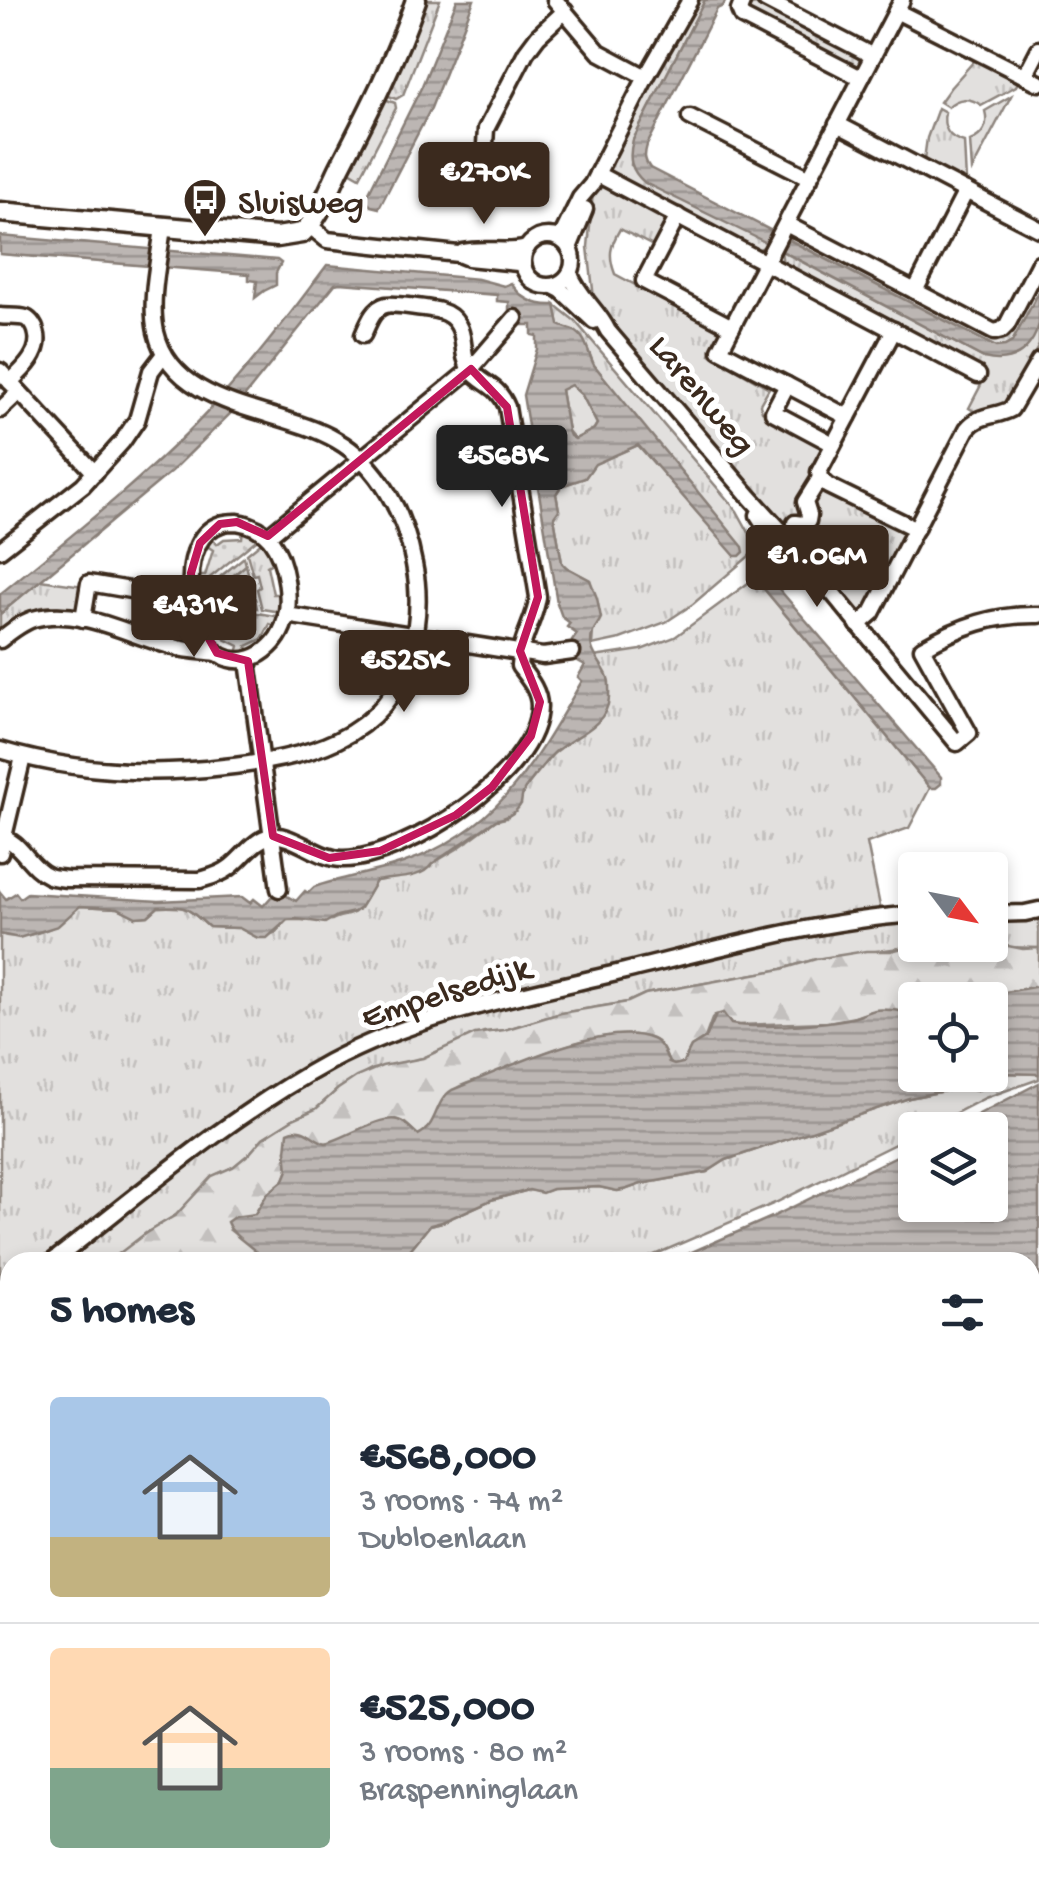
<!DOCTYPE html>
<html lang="en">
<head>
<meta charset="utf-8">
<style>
	:root { --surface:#fff; --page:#f6f6f7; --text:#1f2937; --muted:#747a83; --line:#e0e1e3; --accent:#3b2a1e }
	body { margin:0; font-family:"Gochi Hand",sans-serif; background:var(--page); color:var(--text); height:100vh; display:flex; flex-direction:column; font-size:38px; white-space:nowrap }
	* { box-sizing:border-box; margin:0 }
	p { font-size:32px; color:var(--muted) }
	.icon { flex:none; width:55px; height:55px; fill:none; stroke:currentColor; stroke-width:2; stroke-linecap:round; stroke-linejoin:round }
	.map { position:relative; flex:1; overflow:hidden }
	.panel { position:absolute; left:0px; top:1252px; width:1040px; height:642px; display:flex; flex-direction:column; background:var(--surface); border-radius:30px 30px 0 0; box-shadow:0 5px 15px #0003 }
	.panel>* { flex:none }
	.needle { width:65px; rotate:122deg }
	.buttons { position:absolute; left:898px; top:852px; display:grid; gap:20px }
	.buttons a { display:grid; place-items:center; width:110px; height:110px; border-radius:10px; background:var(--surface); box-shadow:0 5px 15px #0003; font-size:50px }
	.price { position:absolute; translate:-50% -85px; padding:0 22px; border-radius:10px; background:var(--accent); color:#fff; font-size:32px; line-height:65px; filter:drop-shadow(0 2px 5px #0008) }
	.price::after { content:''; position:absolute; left:50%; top:60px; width:30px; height:22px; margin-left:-15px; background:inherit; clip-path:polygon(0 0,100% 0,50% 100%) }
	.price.current { background:#222; color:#fff }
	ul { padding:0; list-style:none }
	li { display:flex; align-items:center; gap:30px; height:250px; padding:0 50px }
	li+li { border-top:2px solid var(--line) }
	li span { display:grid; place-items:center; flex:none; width:280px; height:200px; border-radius:10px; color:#555 }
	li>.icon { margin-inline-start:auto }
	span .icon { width:120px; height:120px; fill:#fffc; stroke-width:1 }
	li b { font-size:42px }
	h2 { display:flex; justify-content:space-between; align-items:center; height:120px; padding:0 50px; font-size:42px }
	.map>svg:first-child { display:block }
</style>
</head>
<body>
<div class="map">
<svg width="1039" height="1894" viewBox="0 0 1039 1894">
	<defs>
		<pattern id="grass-tufts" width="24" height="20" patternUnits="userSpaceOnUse" patternTransform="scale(2.5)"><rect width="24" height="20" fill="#e2e0de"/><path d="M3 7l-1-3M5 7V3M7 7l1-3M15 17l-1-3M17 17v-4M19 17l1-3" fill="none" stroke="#c3c0be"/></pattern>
		<pattern id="forest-firs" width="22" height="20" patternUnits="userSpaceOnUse" patternTransform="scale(2.5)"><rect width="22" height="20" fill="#e2e0de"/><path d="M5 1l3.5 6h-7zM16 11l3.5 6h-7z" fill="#c3c0be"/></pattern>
		<pattern id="park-dots" width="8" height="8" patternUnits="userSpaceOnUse" patternTransform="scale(2.5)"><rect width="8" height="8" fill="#e2e0de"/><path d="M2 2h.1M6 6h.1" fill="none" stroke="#c3c0be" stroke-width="1.8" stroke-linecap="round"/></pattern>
		<pattern id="water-rules" width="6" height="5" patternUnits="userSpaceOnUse" patternTransform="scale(2.5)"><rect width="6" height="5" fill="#bcb6b3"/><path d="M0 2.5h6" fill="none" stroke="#9a9491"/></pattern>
	</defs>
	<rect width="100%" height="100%" fill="#fff"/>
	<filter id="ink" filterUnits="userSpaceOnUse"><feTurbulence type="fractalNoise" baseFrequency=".01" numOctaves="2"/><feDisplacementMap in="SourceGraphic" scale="20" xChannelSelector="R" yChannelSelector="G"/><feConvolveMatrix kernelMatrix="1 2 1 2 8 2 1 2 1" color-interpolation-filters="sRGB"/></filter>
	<g filter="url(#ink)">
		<g fill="url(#grass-tufts)" stroke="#8e857e" stroke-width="2.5">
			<polygon points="422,0 440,0 403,95 396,99 384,94"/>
			<polygon points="695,0 705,0 633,140 631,165 767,243 766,246 755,251 609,173 609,166"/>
			<polygon points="758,4 856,55 861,63 858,67 849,67 752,16 748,10 751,5"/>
			<path d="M975,60l43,22 -2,4 -35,19c-11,-8 -23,-8 -33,2l-8,-5 10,-14z"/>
			<path d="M1011,96l-39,74 -2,-29c13,-5 19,-16 15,-30z"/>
			<polygon points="382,98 395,103 396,108 360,177 346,169"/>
			<path d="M938,108l7,4c-3,15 3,26 19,30l2,40 -42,-22 3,-22z"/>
			<path d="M601,186l68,37 -12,25 -37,-19c-10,17 -12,27 -5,45l106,57 -11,23 59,34 -9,16 2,7 61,34 -10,22 2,15 91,48 2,6 -40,76 -7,1 -266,-306 -7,-60 5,-55z"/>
			<polygon points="799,236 993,335 1039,272 1039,292 1012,342 1005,346 996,347 788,239"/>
			<path d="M781,251l203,107c37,3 39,-3 55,-35v22l-32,59 -30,9 -8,-5 13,-25 2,-10 -4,-5 -197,-103z"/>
			<polygon points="555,305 575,321 737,511 757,547 754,552 693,604 666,622 620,639 592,645 593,631 598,625 590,580 566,567 562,563 554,517 559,510 556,494 561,486 585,478 594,464 638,445 735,555 653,439 594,365 588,350 559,325"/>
			<polygon points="263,541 274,562 267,566 273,594 281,594 281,612 262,609 257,589 260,587 257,574 253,575 247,554"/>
			<polygon points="244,557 246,565 222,585 225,594 255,599 257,608 202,599 203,591"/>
			<path d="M755,578l175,210 -21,40 -42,15 14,68 -369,79 -181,68 -284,204h-37v30l-10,8v-366c17,6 39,0 55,-8 9,-4 16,-15 25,-20l38,2 18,9 12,-1 10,-9c32,-1 28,0 51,20l30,1 19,10 17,-5 12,-13h45c8,-5 17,-3 24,-9 9,-7 13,-21 20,-30l22,-5h13l46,-27 39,-29 10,-2 15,-14v-11l32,-39 49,-38 6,-13 1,-21 -3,-8 -12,-17 47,-7 34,-13z"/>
			<path d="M40,580l44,6 -4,21 -4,3c-40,-11 -47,2 -76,25v-21z"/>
			<polygon points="198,603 281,617 278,627 270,624 262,639 247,646 249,654 237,654 239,646 225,639 216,627 207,630"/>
			<polygon points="1039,916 1039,948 932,945 990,945 990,917"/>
			<polygon points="915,918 915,945 923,945 816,959 782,969 645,994 628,1002 561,1013 504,1030 484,1032 423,1058 373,1069 338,1089 316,1109 293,1119 263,1138 250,1153 233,1167 213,1176 176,1215 146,1233 113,1260 108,1262 59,1262 155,1186 277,1096 373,1046 468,1012 813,933"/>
			<polygon points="1002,1073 1039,1074 1039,1079 985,1098 923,1130 915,1130 915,1134 775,1203 638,1262 400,1262 430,1225 442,1222 491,1200 529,1190 542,1192 552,1189 599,1187 618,1191 627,1189 641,1184 707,1172 726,1160 909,1098 964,1087 977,1091"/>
			<polygon points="1039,1391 1039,1552 1030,1546 1030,1396"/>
			<polygon points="0,1414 10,1428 10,1488 0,1485"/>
			<polygon points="282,1885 403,1885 391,1894 275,1894"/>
		</g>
		<g fill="url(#forest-firs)" stroke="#8e857e" stroke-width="2.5">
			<polygon points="571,385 582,395 597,424 594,429 575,439 568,431 561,390"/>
			<path d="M914,945h89l20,4 16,-1v38l-44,8 -12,6h-68v13l-38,-3 -22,7 -27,5 -89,3 -8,-1 -8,-10 -7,1 -4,4 -7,19 -14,9 -8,16 -9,2 -5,-2c-4,-9 -7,-20 -17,-24 -42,-17 -127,21 -166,38 -10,4 -28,7 -35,15 -13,13 -15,35 -33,43l-13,-12 -10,-4 -56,21 -13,3 -8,-2 -32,10 2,19 -4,10 -17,14 -12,20 -25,16 31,24 4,8h-157l38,-29 30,-18 36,-39 21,-9 17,-14 13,-15 30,-19 23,-10 22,-20 18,-12 26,-11 41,-8 52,-24 29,-4 57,-17 67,-11 17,-8 137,-25 34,-10 50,-8h25z"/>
			<polygon points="10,1339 10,1428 0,1414 0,1345"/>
			<polygon points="4,1627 10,1628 10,1667 0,1678 0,1628"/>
		</g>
		<g fill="url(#park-dots)" stroke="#8e857e" stroke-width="2.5">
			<polygon points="243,528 260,537 196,589 197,576 205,576 213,550 204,544 210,537 217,544 224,539 242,538"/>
			<circle cx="244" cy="626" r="12"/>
		</g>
		<polygon fill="#e2e0de" stroke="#8e857e" stroke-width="2.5" points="246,565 255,599 225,594 222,585"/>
		<g fill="url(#water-rules)" stroke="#887e77" stroke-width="2.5" fill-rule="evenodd">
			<polygon points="457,0 474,0 431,108 379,208 371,206 365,200 422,86"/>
			<path d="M705,0h21l-3,6 -6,3 -70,136c-3,10 -3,15 3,23l346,179 9,-1 7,-4 27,-50c0,9 0,23 0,32 -8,28 -28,41 -55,34l-217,-115 -122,-60c-15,-13 -17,-25 -12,-43z"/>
			<polygon points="0,236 277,260 281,263 276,273 276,285 264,291 255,298 257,281 249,280 249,274 0,254"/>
			<path d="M327,265l151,14 26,7 7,-3c10,16 26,23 44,22l4,20c5,3 11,3 16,6 12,7 13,23 19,34l149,182 1,5 -4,4h-5l-97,-111 -43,19 -10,14 -24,8 -5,8 3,16 -5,7 8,46 4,4 24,13 7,18 4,20c-2,5 -6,9 -8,14 -7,18 7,28 14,43 3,6 2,16 2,23 -2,29 -36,38 -54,54 -11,10 -21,25 -30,37 -3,4 -3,9 -4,14 -4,10 -16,15 -25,17l-64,44c-11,16 -38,13 -56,17l-16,27 -6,4 -17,4 -12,7 -29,-4 -9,1 -20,18h-9l-19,-10 -30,-1c-23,-20 -19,-21 -51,-20l-10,9 -12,1 -18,-9 -38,-2 -22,20 -39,12 -19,-4v-42l6,7 10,-6 4,5 7,-5 132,8 83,-4 8,6 4,-4 9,7 9,-10 8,3 5,-4 11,6 9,-10 3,2 6,-6c29,-10 60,-14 89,-24 96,-33 131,-100 179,-182l-4,-4 7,-12 -9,-5 -4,-19 5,-7 -10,-7 3,-4 -8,-6 -5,-14 -34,-208 14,-46v-13l-5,-1v-10h-13l1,-7 -11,-5v-11l-12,-1v-6l-157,-12 -5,1 -103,128 -60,59 -172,143v-20c67,-55 135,-108 196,-170 48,-49 90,-104 131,-159zM571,385l11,10 15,29 -3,5 -19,10 -5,-3 -2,-5 -7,-41z"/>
			<polygon points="760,567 941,777 941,784 936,788 930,788 755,578 753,573 755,568"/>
			<path d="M1039,986v88l-37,-1 -25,18 -13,-4 -55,11 -183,62 -19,12 -66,12 -14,5 -10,2 -18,-4 -47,2 -10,4 -13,-3 -38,10 -49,22 -12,3 -30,37h-135c-9,-16 -31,-22 -38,-40l7,-5 21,-3 12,-20 17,-14 4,-10 -2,-19 2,-19c17,-8 24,8 38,11 20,-5 53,-28 72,-23 8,2 14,10 20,15 20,-9 16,-34 34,-45 46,-18 152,-71 200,-51 10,4 13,15 17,24l5,2 9,-2 8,-16 15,-9 10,-23 7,-2 8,11c26,5 94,0 121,-6 8,-2 15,-6 23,-8 12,-2 28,2 40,3v62h75v-75h-7l12,-6z"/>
			<polygon points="1039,1083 1039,1374 1030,1380 1030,1262 669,1262 772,1217 915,1147 915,1205 990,1205 990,1130 948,1130"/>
			<polygon points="0,1485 10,1488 10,1628 0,1628 0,1601 8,1589 0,1577"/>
			<polygon points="1030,1546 1039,1552 1039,1894 391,1894 403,1885 1030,1885"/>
			<polygon points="10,1667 10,1717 0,1716 0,1678"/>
			<polygon points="10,1766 10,1885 282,1885 275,1894 0,1894 0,1784"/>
		</g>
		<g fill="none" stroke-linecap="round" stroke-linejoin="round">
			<defs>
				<g id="minor">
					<polyline points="555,0 599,52 646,77"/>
					<polyline points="743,0 739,10 742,17 861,78"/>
					<polyline points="765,0 873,56"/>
					<polyline points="896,11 1039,83"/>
					<polyline points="1025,76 1039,49"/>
					<polyline points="690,117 810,178"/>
					<polyline points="837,124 1039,229"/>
					<polyline points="484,160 486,129 526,52 538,36 565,11"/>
					<polyline points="597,174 978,375"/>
					<polyline points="678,216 644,281 732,327"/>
					<polyline points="786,224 994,332 1002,330 1007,325 1039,263"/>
					<polyline points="310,226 327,240 458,254 468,258 518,263 524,267"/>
					<circle cx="548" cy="261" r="25"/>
					<polyline points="557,238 563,233 580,198 592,184 646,77 690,0"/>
					<polyline points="569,248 585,209"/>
					<path d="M463,252c22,-5 45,2 64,-4"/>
					<path d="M570,274c8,22 28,36 38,57l142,166 31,34 176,212 12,-10 -47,-85c38,-22 73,-34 117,-33"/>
					<polyline points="553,286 561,290 594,321"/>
					<polyline points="915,291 966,191"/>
					<path d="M0,316c7,1 19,0 26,2 5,2 9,9 10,13 7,21 -13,39 -26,51"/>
					<polyline points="894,330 819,472 820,478 828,486 916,529"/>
					<polyline points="0,371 95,473"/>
					<polyline points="787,385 773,412 833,444"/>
					<polyline points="0,410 19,392"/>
					<polyline points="848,417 720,350 902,0"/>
					<polyline points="758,515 773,539 793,554"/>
					<path d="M237,522c13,2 24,6 33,17 16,21 23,63 13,88 -12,30 -49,47 -73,19 -23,-28 -32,-108 11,-122 5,-2 11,-2 16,-2z"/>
					<polyline points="795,523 803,524 808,521 809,515 805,502 820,478"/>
					<polyline points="268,536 471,369 515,318"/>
					<polyline points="0,550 83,485 122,442 137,420 151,371 164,354"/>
					<polyline points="286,615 543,656 572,652"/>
					<polyline points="83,619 89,583 136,591"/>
					<path d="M858,625l14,-12 95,-184c11,-15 29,-12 44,-20l28,-48"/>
					<path d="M0,640c10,-8 21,-17 33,-21 48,-14 100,19 145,29 13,3 26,3 39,5"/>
					<polyline points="248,661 279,889"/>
					<path d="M0,750c74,22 148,26 224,17 80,-9 161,-25 186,-113 8,-29 10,-61 4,-90 -9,-49 -34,-99 -78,-124 -56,-33 -162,-30 -180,-108 -7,-33 3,-71 7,-105"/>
					<path d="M0,837c22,5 28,30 49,39 5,2 12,2 18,3l133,1c10,-3 20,-5 29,-12 13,-9 25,-29 42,-32 23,-3 47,24 73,23 61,-1 195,-85 195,-153 0,-16 -11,-28 -20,-40 1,-27 15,-43 19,-69l-31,-190c-10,-24 -24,-21 -37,-38 -9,-13 -4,-31 -12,-44 -4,-7 -11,-12 -18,-14 -6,-2 -49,-8 -54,-6 -13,3 -18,19 -23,30"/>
					<polyline points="0,853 23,757"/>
					<polyline points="990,914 1025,913 1039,910"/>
					<path d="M52,1262c90,-70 176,-145 277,-200 92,-49 195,-67 296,-91 95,-23 192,-50 290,-57"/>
					<polyline points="0,1304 10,1296"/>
				</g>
				<path id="tertiary" d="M0,212l277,25 25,-4c19,-17 27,-45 39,-68 28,-54 55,-107 75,-165"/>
			</defs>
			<use href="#minor" stroke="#3b2a1e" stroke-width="21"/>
			<use href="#tertiary" stroke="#3b2a1e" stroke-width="25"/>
			<use href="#minor" stroke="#fff" stroke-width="14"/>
			<use href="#tertiary" stroke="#fff" stroke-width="18"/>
		</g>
	</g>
	<path fill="none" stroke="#c2185b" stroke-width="8" stroke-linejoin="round" d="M471,369l36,38 31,190 -18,54 20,51 -9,34 -39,51 -36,28 -76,36 -51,7 -56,-22 -25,-175 -31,-8 -23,-41 -3,-39 9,-30 20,-19 17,-2 31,14z"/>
	<defs>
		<symbol id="bus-pin" viewBox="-11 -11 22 30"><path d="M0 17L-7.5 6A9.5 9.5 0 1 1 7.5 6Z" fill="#3b2a1e" stroke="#fff"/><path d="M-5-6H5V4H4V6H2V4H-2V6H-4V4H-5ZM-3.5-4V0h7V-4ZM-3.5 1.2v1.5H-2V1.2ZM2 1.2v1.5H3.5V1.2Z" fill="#fff"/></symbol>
	</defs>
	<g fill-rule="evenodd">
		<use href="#bus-pin" x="180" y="175" width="50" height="68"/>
	</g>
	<g text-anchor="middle" stroke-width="10" stroke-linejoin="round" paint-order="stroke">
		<g font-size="35" fill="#3b2a1e" stroke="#fff" text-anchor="start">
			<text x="238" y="212">Sluisweg</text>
		</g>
		<g font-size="35" fill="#3b2a1e" stroke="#fff">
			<text transform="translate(704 393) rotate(50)" y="12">Larenweg</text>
			<text transform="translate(445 990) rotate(-17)" y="12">Empelsedijk</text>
		</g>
	</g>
</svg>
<div class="buttons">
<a><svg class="needle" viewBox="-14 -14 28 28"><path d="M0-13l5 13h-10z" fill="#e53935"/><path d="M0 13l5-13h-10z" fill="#747a83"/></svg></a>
<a><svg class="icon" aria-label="locate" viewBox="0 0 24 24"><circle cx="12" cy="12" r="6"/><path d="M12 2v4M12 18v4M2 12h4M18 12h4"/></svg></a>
<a><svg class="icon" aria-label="layers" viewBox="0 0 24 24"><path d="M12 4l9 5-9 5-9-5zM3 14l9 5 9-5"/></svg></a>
</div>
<b class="price" style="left:484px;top:227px">€270K</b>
<b class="price current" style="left:502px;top:510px">€568K</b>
<b class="price" style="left:817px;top:610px">€1.06M</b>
<b class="price" style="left:194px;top:660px">€431K</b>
<b class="price" style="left:404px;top:715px">€525K</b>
<section class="panel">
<h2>5 homes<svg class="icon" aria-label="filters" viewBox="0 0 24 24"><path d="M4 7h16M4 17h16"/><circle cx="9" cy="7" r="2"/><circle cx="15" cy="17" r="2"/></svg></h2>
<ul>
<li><span style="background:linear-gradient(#a9c7e8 70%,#c2b280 0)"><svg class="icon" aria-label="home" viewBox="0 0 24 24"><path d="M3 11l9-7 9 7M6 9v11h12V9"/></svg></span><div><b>€568,000</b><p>3 rooms · 74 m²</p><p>Dubloenlaan</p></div></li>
<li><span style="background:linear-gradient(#ffd9b3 60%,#7fa58c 0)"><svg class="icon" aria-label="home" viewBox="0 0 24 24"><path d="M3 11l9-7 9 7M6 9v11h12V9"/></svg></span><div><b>€525,000</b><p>3 rooms · 80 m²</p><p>Braspenninglaan</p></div></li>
</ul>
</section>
</div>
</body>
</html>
